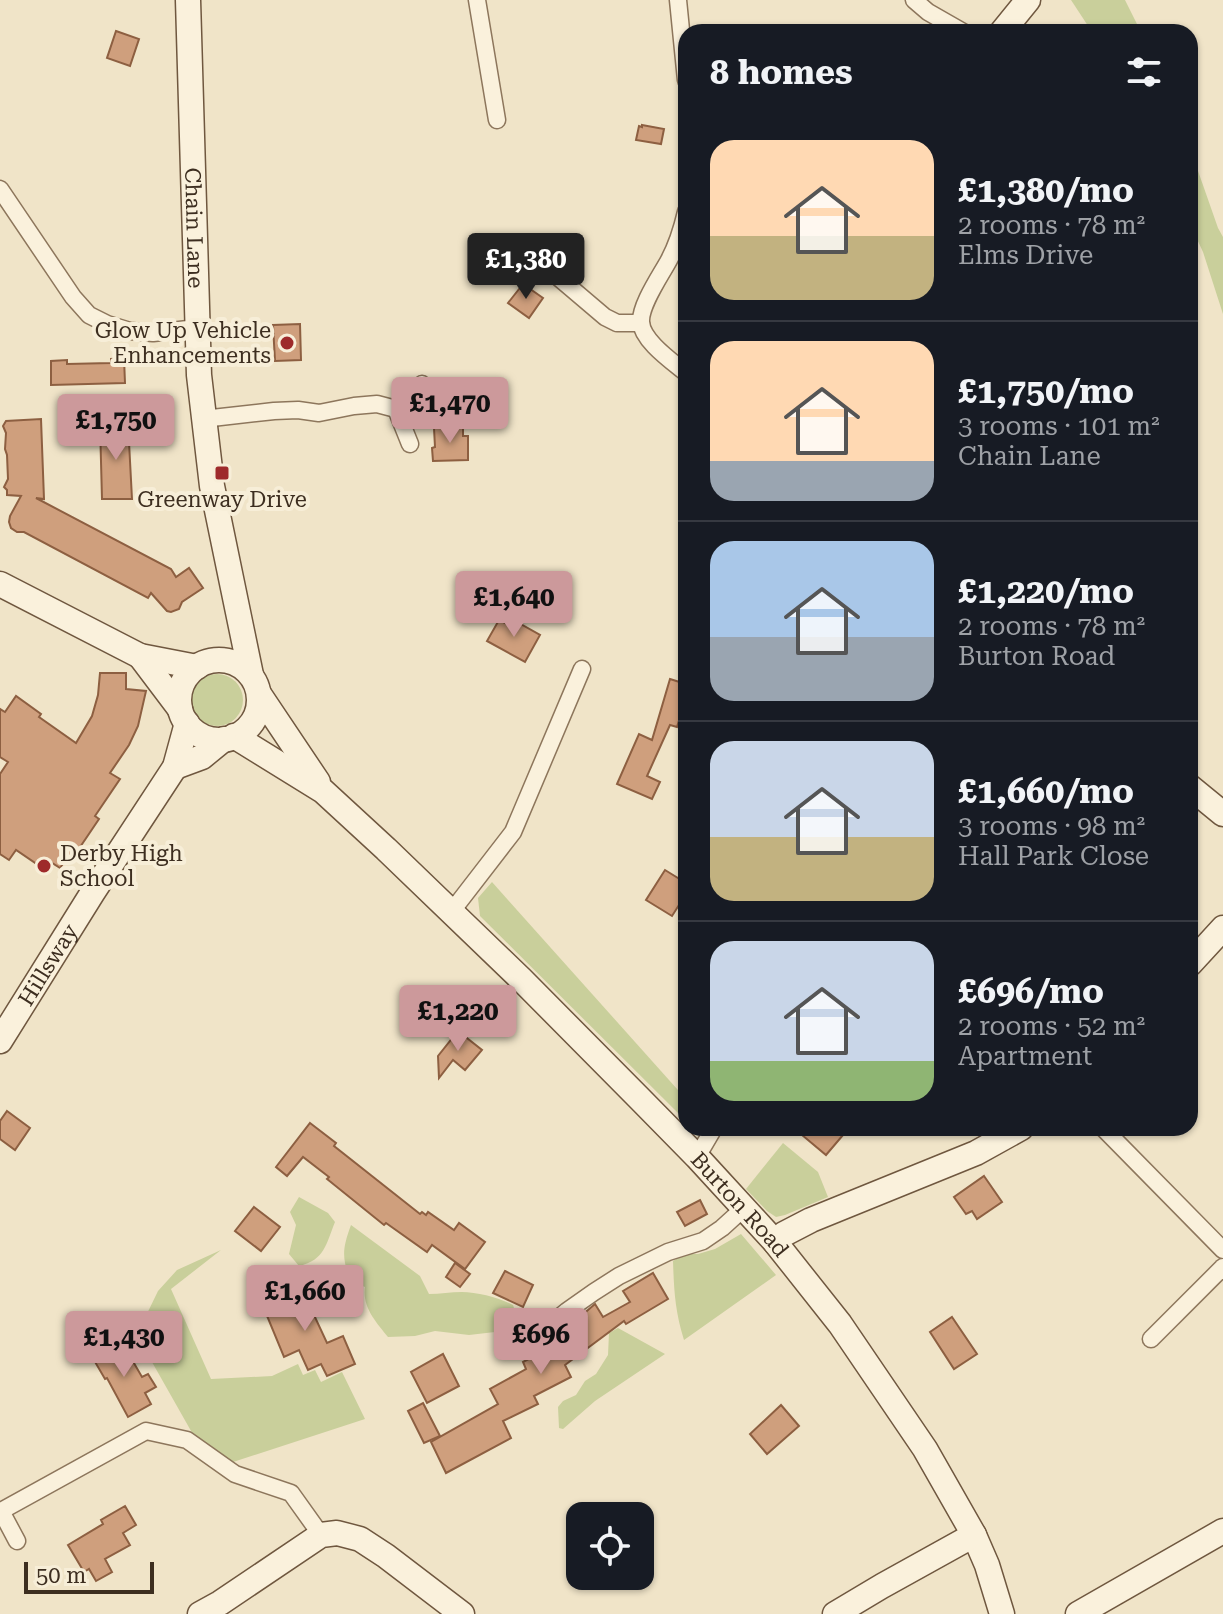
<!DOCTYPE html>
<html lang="en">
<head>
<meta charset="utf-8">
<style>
	:root { --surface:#171b24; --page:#242831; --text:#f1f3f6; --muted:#9ea1a6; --line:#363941; --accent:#cc999b }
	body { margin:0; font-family:"Roboto Serif",serif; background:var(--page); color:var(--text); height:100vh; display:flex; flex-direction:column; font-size:30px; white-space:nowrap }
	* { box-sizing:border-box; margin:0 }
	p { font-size:26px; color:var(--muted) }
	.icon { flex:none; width:44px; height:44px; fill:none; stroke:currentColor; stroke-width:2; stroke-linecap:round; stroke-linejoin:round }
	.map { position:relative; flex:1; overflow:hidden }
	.sheet { position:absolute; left:678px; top:24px; width:520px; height:1112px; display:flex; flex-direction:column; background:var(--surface); border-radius:24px; box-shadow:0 2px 6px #0004 }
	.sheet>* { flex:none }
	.fabs { position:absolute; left:566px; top:1502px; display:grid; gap:16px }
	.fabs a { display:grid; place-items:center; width:88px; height:88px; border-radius:16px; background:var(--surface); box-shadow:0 2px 6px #0004; font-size:40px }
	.scale { position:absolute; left:24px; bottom:20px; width:130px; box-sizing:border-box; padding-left:8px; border:4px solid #3d2e20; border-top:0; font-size:22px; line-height:28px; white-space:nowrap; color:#3d2e20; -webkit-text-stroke:6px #f7eed8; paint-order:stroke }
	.price { position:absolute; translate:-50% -68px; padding:0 18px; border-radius:8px; background:var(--accent); color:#111; font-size:26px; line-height:52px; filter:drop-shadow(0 2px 4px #0008) }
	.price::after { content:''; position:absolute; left:50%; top:48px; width:24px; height:18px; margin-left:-12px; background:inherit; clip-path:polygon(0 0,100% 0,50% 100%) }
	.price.selected { background:#222; color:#fff }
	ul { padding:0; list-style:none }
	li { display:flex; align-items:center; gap:24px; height:200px; padding:0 32px }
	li+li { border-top:2px solid var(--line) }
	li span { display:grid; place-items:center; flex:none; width:224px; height:160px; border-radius:24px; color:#555 }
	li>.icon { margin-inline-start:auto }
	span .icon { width:96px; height:96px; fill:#fffc; stroke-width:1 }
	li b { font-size:34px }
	h2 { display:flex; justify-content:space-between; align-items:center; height:96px; padding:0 32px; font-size:34px }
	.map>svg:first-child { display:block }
</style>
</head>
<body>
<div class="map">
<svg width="1223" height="1614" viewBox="0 0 1223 1614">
	<rect width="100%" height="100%" fill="#f0e4c8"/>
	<g fill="#c9cf9b">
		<polygon points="1071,0 1125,0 1141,32 1092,32"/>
		<polygon points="1190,148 1218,228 1223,237 1223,314 1203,252 1190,224"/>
		<circle cx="217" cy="700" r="26"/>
		<polygon points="492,882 686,1099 681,1116 480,916 478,898"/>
		<polygon points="783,1143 818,1172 828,1197 785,1215 776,1217 767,1211 746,1189"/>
		<path d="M299,1197l29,16 7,9c-9,22 -10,38 -36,44l-10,-12 7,-29 -6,-13z"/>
		<path d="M351,1225l69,51 9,18c11,0 22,-2 33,-2 15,0 38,6 51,13l4,12 -5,13 -43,5 -34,-4 -20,5 -27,1c-12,-15 -26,-30 -23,-50l-15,-6c-8,-25 -8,-31 1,-56z"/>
		<path d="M741,1234l35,41 -92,65c-9,-29 -10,-49 -11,-79l11,-7h14l17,-5z"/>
		<polygon points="221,1250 171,1289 211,1379 272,1376 298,1364 303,1375 315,1370 321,1382 342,1372 365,1419 230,1463 195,1438 148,1355 142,1324 158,1291 177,1270"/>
		<polygon points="618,1328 665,1354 595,1401 563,1429 559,1428 558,1407 563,1401 576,1395 585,1381 596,1374 608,1355 609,1333"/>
	</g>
	<g fill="#cf9f7d" stroke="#8d5f41" stroke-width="2">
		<polygon points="116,31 139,39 130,66 107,58"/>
		<polygon points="642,125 664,129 661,144 636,140 639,126 642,127"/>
		<polygon points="523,284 543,298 529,318 508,303"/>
		<polygon points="300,324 301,360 275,361 273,325"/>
		<polygon points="124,358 125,383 51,385 51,361 67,360 67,364 111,363 111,359"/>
		<polygon points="41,419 44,499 36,498 171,569 176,577 189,568 203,588 182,602 179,609 171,612 167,611 151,593 148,598 24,532 17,532 11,528 9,522 10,516 21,496 7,495 7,490 4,487 8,479 7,455 5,449 6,433 3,426 6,421"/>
		<polygon points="128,423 132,499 102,499 100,424"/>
		<polygon points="463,427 463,436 468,436 468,460 433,461 432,448 435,447 434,428"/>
		<polygon points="510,618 540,635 525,662 487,641 499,620 507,624"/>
		<polygon points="100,673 126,673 126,689 146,691 138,726 129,745 110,773 120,779 95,816 99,819 72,859 68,857 60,868 52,863 47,871 16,850 9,860 0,854 0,774 8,762 0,757 0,709 5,712 16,696 41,714 39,717 76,743 92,716 98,695"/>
		<polygon points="670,679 686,684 686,698 677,727 670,725 647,776 660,782 652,799 617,784 639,734 652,740"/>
		<polygon points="665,870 686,883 686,894 672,916 646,900"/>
		<polygon points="458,1031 482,1050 465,1070 453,1060 439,1078 438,1056"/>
		<polygon points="7,1111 30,1128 15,1150 0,1139 0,1121"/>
		<polygon points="310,1123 336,1143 334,1146 420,1214 422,1212 426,1215 428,1212 454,1230 459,1223 485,1242 465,1269 432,1245 427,1252 386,1223 384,1225 327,1179 329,1177 303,1157 287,1176 276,1167"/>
		<polygon points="809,1128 849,1128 826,1155 802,1135"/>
		<polygon points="984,1176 1002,1202 977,1219 972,1211 966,1214 954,1197"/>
		<polygon points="700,1200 707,1214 685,1226 677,1212"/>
		<polygon points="254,1207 280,1227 261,1251 235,1231"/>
		<polygon points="455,1263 470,1274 460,1287 446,1277"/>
		<polygon points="505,1271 533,1285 523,1307 493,1293"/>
		<polygon points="653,1273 668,1299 626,1324 624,1321 565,1365 571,1377 534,1396 538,1404 503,1421 511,1438 446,1473 431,1442 498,1404 490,1389 526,1369 523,1362 558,1343 555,1338 588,1310 595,1304 603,1317 630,1302 623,1291"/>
		<polygon points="289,1281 294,1292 297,1290 309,1317 314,1315 327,1343 343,1336 355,1364 327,1376 321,1364 308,1370 299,1350 284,1357 265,1311 276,1306 269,1290"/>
		<polygon points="952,1317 977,1354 954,1369 930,1332"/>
		<polygon points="109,1345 113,1352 121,1348 127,1360 131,1358 142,1377 148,1374 156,1387 145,1393 151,1404 128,1417 107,1378 105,1379 91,1355"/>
		<polygon points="443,1354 459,1386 427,1403 411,1372"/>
		<polygon points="423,1403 440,1436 424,1443 408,1411"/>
		<polygon points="781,1405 799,1426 767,1454 750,1434"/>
		<polygon points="125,1506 136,1525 123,1533 130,1545 105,1559 112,1572 96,1581 89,1569 84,1572 68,1545 103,1524 101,1520"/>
	</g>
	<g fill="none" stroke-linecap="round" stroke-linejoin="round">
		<defs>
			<g id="street">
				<polyline points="477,0 497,120"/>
				<polyline points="678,0 686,80"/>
				<polyline points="914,0 928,12 963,32"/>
				<polyline points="0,189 73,297 89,315 107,324 130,331 153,333 197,328"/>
				<path d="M686,212c-4,17 -9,33 -17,48 -8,15 -29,45 -28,62 1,19 32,40 45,51"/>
				<polyline points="532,255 605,317 617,323 641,323"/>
				<polyline points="396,409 422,384"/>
				<polyline points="203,419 274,411 298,410 319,413 354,406 377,404 396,409 410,444"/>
				<polyline points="452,911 513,832 582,669"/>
				<polyline points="1103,1128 1223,1250"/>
				<polyline points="697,1157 714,1128"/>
				<polyline points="1151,1339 1223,1267"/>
				<polyline points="526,1345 567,1311 594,1292 619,1276 668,1252 703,1241 722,1228 744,1208"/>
				<polyline points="17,1541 1,1511 146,1431 187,1440 235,1474 291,1493 321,1535"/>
			</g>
			<g id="secondary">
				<path id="s1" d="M188,0l11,375 13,111 39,189"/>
				<polyline points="1002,32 1028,0"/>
				<polyline points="0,584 140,656 197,667"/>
				<polyline points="140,656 180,709"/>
				<circle cx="219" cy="700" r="40"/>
				<polyline points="259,694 318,782"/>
				<path id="s2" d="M234,736l89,55 63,58 136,131 118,119 57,58 78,85 65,82 85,125 49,86 13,30 15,49"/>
				<polyline points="175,767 202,757 224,739"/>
				<polyline points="1190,787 1223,814"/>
				<polyline points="1190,964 1223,928"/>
				<path id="s3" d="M0,1041l93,-149 82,-125 12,-44"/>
				<polyline points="775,1242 784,1234 811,1220 976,1153 1021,1128"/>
				<polyline points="200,1614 220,1603 321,1535 337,1533 360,1539 386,1556 462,1614"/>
				<polyline points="835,1614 882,1586 974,1535"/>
				<polyline points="1078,1614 1223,1531"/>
			</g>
		</defs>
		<use href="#street" stroke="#8d765c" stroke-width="19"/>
		<use href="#secondary" stroke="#6f573f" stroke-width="27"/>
		<use href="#street" stroke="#faf1dc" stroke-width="16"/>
		<use href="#secondary" stroke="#faf1dc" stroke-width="24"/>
	</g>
	<g fill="#9e2a2b" stroke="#f7eed8" stroke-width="3">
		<circle cx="287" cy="343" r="8"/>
		<rect x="214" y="465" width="16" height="16" rx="4"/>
		<circle cx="44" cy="866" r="8"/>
	</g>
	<g text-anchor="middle" stroke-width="8" stroke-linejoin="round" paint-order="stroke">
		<g font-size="22" fill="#3d2e20" stroke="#f7eed8">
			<text dy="8" stroke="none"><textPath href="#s1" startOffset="228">Chain Lane</textPath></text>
			<text dy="8" stroke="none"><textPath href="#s3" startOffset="90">Hillsway</textPath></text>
			<text dy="8" stroke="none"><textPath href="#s2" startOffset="692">Burton Road</textPath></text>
		</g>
		<g font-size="22" fill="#3d2e20" stroke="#f7eed8" text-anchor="end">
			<text x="271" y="338">Glow Up Vehicle<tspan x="271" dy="25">Enhancements</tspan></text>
			<text x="222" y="507" text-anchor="middle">Greenway Drive</text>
			<text x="60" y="861" text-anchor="start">Derby High<tspan x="60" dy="25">School</tspan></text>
		</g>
	</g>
</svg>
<div class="fabs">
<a><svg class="icon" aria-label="locate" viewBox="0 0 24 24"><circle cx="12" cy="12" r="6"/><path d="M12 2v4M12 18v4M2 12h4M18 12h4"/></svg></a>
</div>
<div class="scale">50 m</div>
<b class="price selected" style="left:526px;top:301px">£1,380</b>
<b class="price" style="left:450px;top:445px">£1,470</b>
<b class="price" style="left:116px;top:462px">£1,750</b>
<b class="price" style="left:514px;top:639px">£1,640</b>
<b class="price" style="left:458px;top:1053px">£1,220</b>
<b class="price" style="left:305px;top:1333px">£1,660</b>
<b class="price" style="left:541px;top:1376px">£696</b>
<b class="price" style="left:124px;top:1379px">£1,430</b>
<section class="sheet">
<h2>8 homes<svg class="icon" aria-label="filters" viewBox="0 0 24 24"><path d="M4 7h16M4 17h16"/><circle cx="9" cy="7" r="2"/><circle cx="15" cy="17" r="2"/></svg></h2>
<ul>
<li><span style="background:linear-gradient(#ffd9b3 60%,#c2b280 0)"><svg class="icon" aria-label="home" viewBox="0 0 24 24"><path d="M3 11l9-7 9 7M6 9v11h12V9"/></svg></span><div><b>£1,380/mo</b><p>2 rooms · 78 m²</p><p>Elms Drive</p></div></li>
<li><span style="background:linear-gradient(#ffd9b3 75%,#9aa5b1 0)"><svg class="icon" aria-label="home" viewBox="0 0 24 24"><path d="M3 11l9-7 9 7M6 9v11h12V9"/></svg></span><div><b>£1,750/mo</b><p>3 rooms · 101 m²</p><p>Chain Lane</p></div></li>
<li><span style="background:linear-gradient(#a9c7e8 60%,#9aa5b1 0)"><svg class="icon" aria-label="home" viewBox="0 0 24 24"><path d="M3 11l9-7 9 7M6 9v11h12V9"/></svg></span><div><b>£1,220/mo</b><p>2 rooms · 78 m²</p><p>Burton Road</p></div></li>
<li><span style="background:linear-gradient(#c9d6e8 60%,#c2b280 0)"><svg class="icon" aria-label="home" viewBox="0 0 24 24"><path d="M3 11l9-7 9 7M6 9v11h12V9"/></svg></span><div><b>£1,660/mo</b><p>3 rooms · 98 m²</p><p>Hall Park Close</p></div></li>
<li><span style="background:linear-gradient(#c9d6e8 75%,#8fb573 0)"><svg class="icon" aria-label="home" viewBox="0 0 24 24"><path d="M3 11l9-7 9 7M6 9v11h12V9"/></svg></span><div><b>£696/mo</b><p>2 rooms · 52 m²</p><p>Apartment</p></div></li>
</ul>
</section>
</div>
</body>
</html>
